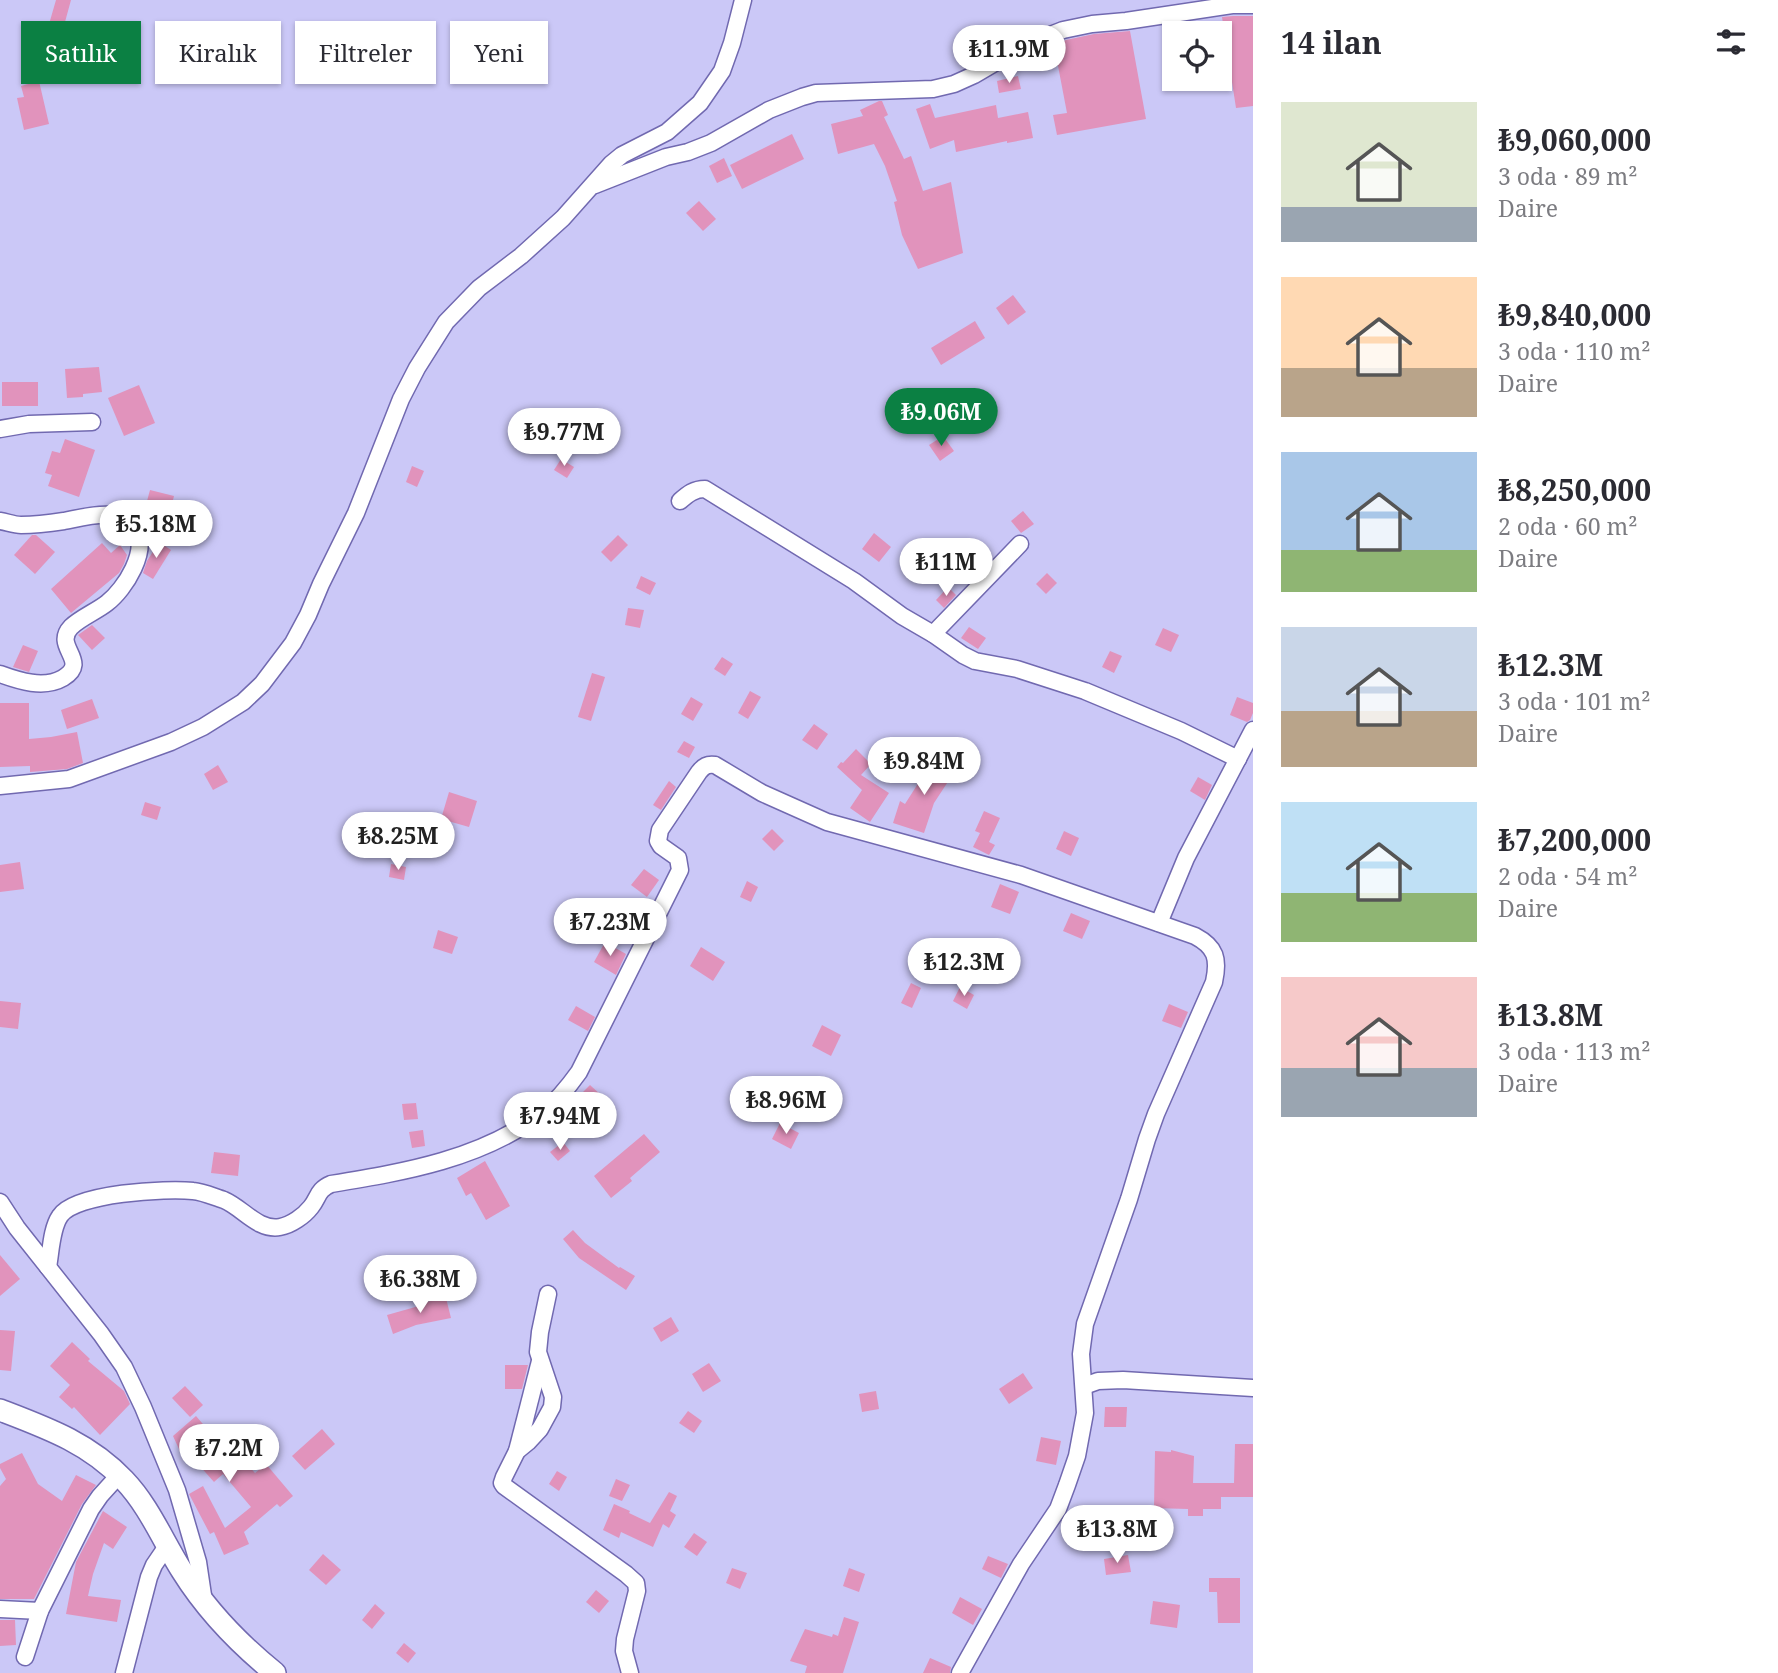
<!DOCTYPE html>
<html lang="tr">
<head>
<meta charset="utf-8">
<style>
	:root { --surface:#fff; --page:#f7f7f7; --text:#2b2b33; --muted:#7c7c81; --accent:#0b8043 }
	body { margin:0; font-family:"Noto Serif",serif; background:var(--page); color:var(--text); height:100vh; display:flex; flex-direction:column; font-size:26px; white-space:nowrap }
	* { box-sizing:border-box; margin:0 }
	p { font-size:23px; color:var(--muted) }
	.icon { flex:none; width:38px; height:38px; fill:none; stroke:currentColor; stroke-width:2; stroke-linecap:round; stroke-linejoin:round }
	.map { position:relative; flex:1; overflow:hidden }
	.drawer { display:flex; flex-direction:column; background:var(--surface); width:525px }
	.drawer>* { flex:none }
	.guide { position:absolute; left:21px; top:21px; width:665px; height:63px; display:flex; gap:14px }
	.controls { position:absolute; left:1162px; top:21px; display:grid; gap:14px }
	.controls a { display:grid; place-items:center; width:70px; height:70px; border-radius:0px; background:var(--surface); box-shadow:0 2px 5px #0004; font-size:35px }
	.price { position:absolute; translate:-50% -60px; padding:0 16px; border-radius:24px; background:#fff; color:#222; font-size:23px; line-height:46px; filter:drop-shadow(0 2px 4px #0008) }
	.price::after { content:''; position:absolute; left:50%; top:42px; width:21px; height:16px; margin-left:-10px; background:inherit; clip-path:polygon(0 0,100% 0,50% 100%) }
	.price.selected { background:var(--accent); color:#fff }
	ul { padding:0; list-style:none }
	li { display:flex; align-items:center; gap:21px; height:175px; padding:0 28px }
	li span { display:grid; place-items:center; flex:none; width:196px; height:140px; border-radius:0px; color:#555 }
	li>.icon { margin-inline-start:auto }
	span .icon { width:84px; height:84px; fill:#fffc; stroke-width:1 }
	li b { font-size:30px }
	h2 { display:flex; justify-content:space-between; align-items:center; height:84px; padding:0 28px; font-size:30px }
	.chip { padding:0 24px; border-radius:0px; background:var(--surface); box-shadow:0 2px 5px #0004; font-size:24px; line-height:63px }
	.chip.selected { background:var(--accent); color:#fff }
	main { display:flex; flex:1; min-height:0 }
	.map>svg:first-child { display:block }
</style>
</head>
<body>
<main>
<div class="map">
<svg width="1253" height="1673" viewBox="0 0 1253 1673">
	<rect width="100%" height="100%" fill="#cbc8f7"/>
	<g fill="#e193bc">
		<polygon points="56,0 71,0 65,22 78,26 70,53 43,45"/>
		<polygon points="1233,16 1253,16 1253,106 1236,108 1222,17"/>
		<polygon points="1130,31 1146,119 1057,135 1053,115 1067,113 1054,45 1066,40 1094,34"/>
		<polygon points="1018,76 1021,89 999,93 997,81"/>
		<polygon points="39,81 49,124 24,130 17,98 24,97 21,86"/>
		<polygon points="879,101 882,101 888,115 884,117 904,159 911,156 923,191 951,182 963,253 918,269 902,235 894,202 897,201 885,166 874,144 838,154 831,124 863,116 860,110"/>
		<polygon points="930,104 935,118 996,105 998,118 1028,112 1033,138 1007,143 1007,141 956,152 954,140 930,149 916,109"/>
		<polygon points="792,134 804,159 742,189 730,165"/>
		<polygon points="724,158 732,176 717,183 709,166"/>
		<polygon points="699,201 716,219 703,231 686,213"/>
		<polygon points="1013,295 1026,312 1008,325 996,308"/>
		<polygon points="975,321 985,338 941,365 931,348"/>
		<polygon points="99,367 102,392 83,394 83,397 67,398 65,369"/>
		<rect x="2" y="382" width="36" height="24"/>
		<polygon points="139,385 155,423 124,436 108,398"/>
		<polygon points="943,436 954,451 940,461 929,445"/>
		<polygon points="65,439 95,450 79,497 48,486 52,475 45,473 52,451 60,453"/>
		<polygon points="561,459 574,467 567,478 554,470"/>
		<polygon points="412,466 424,471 417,487 406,482"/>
		<polygon points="150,490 174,496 167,523 143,516"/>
		<polygon points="1023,511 1034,524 1021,533 1011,521"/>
		<polygon points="874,533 891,547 879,562 862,549"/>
		<polygon points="32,535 36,535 55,552 35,574 14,555"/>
		<polygon points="618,535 628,545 611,562 601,552"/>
		<polygon points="159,542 171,550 153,579 143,573 147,561"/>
		<polygon points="102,543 111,553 120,545 127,555 124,564 119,573 71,613 51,589"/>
		<polygon points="1047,573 1057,583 1046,594 1036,584"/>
		<polygon points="641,576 656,583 650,595 636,588"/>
		<polygon points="948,587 956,595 944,608 936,600"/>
		<polygon points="628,608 644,610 640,628 625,625"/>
		<polygon points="92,625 105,638 92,650 78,635"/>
		<polygon points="969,627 986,638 978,649 961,638"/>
		<polygon points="1163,628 1179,635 1171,652 1155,645"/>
		<polygon points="23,645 38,651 29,672 13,667"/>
		<polygon points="1110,651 1122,656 1114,673 1102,667"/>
		<polygon points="722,657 733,664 725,676 714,669"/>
		<polygon points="592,673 605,677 591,721 578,717"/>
		<polygon points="750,691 761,697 748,719 738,713"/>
		<polygon points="691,697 703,704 693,721 681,714"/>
		<polygon points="1237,697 1253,703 1253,713 1250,720 1247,722 1230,715"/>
		<polygon points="92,699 99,718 67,729 61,710"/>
		<polygon points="0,703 29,703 29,739 51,737 77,732 83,763 67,769 30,772 30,766 0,767"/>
		<polygon points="814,724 828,734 817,750 802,740"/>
		<polygon points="684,741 695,747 689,758 677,752"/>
		<polygon points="856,749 871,764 861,775 889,793 870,822 850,808 862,790 837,767 841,762 843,763"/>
		<polygon points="935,757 955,771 934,803 924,833 893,823 900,801 905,804"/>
		<polygon points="218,765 228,782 213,790 204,774"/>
		<polygon points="1198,777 1212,785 1205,800 1190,791"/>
		<polygon points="669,781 676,787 661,810 653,805"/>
		<polygon points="449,792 477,801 469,827 441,819"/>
		<polygon points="145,802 161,807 157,820 141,815"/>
		<polygon points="984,811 1000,818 989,842 995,845 989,855 973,847 980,833 975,831"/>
		<polygon points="772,829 784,841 774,851 762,839"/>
		<polygon points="1064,831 1079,838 1071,856 1056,849"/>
		<polygon points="20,862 24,889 0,892 0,865"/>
		<polygon points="391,864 406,867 404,880 389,877"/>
		<polygon points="644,869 659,880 647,897 631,885"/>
		<polygon points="747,881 758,887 751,902 740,897"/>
		<polygon points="1000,884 1019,892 1010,914 991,907"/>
		<polygon points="1071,913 1090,921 1082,939 1063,931"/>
		<polygon points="438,930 458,937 452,954 433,948"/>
		<polygon points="605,942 626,954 616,975 594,962"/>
		<polygon points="701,947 725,962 713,981 690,966"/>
		<polygon points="911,983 921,988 912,1008 901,1003"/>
		<polygon points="960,987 974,995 967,1009 953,1001"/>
		<polygon points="0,1001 21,1003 18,1029 0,1027"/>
		<polygon points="1169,1004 1188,1012 1181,1028 1162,1021"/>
		<polygon points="576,1006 595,1017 588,1031 568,1020"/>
		<polygon points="822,1025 841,1035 831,1056 812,1046"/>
		<polygon points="590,1085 602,1096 588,1110 577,1098"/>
		<polygon points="416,1103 418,1119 404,1120 402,1104"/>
		<polygon points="780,1123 799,1133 791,1149 772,1139"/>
		<polygon points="423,1130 425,1146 412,1148 409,1132"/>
		<polygon points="644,1134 660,1152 630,1178 632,1181 611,1198 594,1176"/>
		<polygon points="563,1142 570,1151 558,1161 550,1152"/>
		<polygon points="214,1152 240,1155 238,1176 211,1173"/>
		<polygon points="485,1161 510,1206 486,1220 471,1193 466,1196 457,1178"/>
		<polygon points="573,1230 585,1243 619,1268 620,1267 635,1276 626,1290 579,1258 563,1239"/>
		<polygon points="0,1255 20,1279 0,1296"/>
		<polygon points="446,1298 451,1318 416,1325 393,1334 387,1315 426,1304 426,1302"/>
		<polygon points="671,1317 679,1331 661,1342 653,1328"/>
		<polygon points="0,1330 15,1331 11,1371 0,1370"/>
		<polygon points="72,1342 90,1359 88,1361 124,1391 130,1404 100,1435 74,1407 72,1409 59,1397 70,1385 50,1366"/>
		<polygon points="709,1363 721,1381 703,1392 692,1374"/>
		<polygon points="505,1365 528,1365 522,1389 505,1389"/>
		<polygon points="1023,1373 1033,1388 1009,1404 999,1389"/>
		<polygon points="185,1386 203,1405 190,1417 172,1398"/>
		<polygon points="876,1391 879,1409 862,1412 859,1394"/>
		<polygon points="1105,1407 1127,1407 1126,1427 1104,1427"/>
		<polygon points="688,1411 702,1421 694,1433 679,1423"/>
		<polygon points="196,1416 215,1438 220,1433 255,1473 266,1464 293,1496 280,1507 277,1504 244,1532 249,1544 224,1555 214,1532 210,1534 189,1494 203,1486 225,1528 251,1507 223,1474 214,1482 190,1455 184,1460 173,1436"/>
		<polygon points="322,1429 335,1444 305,1470 292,1456"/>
		<polygon points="1041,1437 1061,1441 1056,1465 1036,1461"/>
		<polygon points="1235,1444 1253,1444 1253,1497 1221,1497 1221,1509 1203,1509 1203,1516 1188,1516 1188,1509 1154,1508 1155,1451 1171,1452 1171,1450 1194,1456 1193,1483 1234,1483"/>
		<polygon points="22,1453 38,1484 62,1501 76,1475 96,1485 82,1504 34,1599 0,1599 0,1486 6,1479 0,1468 0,1464"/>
		<polygon points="557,1471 567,1477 559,1491 549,1484"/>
		<polygon points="616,1479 630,1485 622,1501 609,1496"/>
		<polygon points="669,1492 677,1496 670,1511 676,1515 669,1528 663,1524 653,1547 621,1532 619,1538 603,1530 614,1504 630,1511 629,1513 650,1523"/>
		<polygon points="103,1511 127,1527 113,1549 104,1543 93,1574 88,1596 121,1600 117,1622 66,1614 76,1562"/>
		<polygon points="694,1533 707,1542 697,1556 684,1547"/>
		<polygon points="323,1554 341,1570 326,1585 309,1570"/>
		<polygon points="1128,1555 1131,1572 1106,1575 1104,1559"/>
		<polygon points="988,1556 1008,1564 1001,1578 982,1569"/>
		<polygon points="732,1568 747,1573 740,1589 726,1583"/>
		<polygon points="849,1568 865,1574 859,1592 843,1586"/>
		<polygon points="1209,1578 1240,1578 1240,1623 1218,1623 1217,1592 1209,1592"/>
		<polygon points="596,1590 609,1601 599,1613 586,1602"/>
		<polygon points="960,1597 982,1609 973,1625 952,1613"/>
		<polygon points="1153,1601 1180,1605 1177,1628 1150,1624"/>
		<polygon points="375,1604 385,1613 372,1629 362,1620"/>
		<polygon points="844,1617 859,1622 843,1673 805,1673 807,1666 790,1661 805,1629 832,1637 833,1634 838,1636"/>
		<polygon points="0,1620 15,1620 16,1645 0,1646"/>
		<polygon points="404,1643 416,1653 408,1663 396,1653"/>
		<polygon points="930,1658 951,1667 950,1673 923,1673"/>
	</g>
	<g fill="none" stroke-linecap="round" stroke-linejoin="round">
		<defs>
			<g id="minor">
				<polyline points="595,185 666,157 688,152 711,143 769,110 802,97 816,93 933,89 954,84 974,75 1025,45 1063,30 1092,24 1126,21 1232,5 1253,5"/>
				<polyline points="0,429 29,424 92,422"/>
				<path d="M680,501c8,-7 14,-12 25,-12l149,92 48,35 31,18 30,21 12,6 42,8 68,22 96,40 57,28"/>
				<path d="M0,521c7,1 14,4 21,4 14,0 30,-2 43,-4 21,-4 57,-15 71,7 15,22 -10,61 -28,75 -10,8 -27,15 -36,24 -19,20 20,34 -8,51 -19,11 -44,3 -63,-4"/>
				<polyline points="933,634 1020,544"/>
				<polyline points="0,786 69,779 171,742 203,727 243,702 262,684 293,643 308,615 321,584 356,513 401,399 417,368 446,322 479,288 521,256 563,218 611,164 622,155 667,132 700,103 722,71 732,43 743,0"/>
				<polyline points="1159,923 1186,858 1253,730"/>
				<polyline points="0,1202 17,1228 101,1334 124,1367 143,1407 177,1490 198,1562 204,1602"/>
				<path d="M48,1267c3,-15 3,-38 12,-51 15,-23 107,-28 133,-25 11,1 21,6 31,9 19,8 34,31 56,27 11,-2 24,-11 31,-20 8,-10 6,-17 20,-23 73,-12 152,-25 212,-72 14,-11 26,-26 36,-40l101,-202 -2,-12 -17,-12 -3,-5 2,-11 39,-58c5,-6 8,-8 16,-7l47,28 65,29 194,53 174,61c21,11 24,23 19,46l-58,132 -9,25 -18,60 -44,125 -4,30 4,59 -8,43 -10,29 -9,24 -37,55 -61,109"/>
				<polyline points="548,1294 540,1332 538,1352 553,1397 552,1407 540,1429 528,1442 517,1451 504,1477 502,1483 504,1486 626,1574 636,1583 637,1591 625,1639 624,1651 630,1673"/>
				<polyline points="1084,1386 1098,1381 1123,1380 1253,1388"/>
				<polyline points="517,1451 540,1361"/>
				<polyline points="0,1609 40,1611"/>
				<polyline points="25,1657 40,1611 91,1509 100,1496 119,1475"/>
				<polyline points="124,1673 149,1577 154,1565 167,1546"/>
			</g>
			<path id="tertiary" d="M0,1410c47,18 89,33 124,70 25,26 39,61 58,91 25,40 56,72 93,102"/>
		</defs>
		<use href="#minor" stroke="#7169b0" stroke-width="19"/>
		<use href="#tertiary" stroke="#7169b0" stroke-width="24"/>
		<use href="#minor" stroke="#fff" stroke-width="16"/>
		<use href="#tertiary" stroke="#fff" stroke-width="21"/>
	</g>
</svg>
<div class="controls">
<a><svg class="icon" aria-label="locate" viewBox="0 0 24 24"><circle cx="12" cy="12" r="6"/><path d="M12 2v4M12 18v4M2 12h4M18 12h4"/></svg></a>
</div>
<b class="price" style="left:1009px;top:85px">₺11.9M</b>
<b class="price selected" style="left:941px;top:448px">₺9.06M</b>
<b class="price" style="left:564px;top:468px">₺9.77M</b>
<b class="price" style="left:156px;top:560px">₺5.18M</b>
<b class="price" style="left:946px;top:598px">₺11M</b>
<b class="price" style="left:924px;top:797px">₺9.84M</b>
<b class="price" style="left:398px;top:872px">₺8.25M</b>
<b class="price" style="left:610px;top:958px">₺7.23M</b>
<b class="price" style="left:964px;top:998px">₺12.3M</b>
<b class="price" style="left:786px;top:1136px">₺8.96M</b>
<b class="price" style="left:560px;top:1152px">₺7.94M</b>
<b class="price" style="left:420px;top:1315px">₺6.38M</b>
<b class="price" style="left:229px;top:1484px">₺7.2M</b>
<b class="price" style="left:1117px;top:1565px">₺13.8M</b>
<div class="guide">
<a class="chip selected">Satılık</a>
<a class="chip">Kiralık</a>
<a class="chip">Filtreler</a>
<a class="chip">Yeni</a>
</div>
</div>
<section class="drawer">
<h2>14 ilan<svg class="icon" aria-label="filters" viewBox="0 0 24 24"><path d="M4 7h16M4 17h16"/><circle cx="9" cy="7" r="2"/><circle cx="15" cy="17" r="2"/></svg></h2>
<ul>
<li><span style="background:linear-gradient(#dfe7d0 75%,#9aa5b1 0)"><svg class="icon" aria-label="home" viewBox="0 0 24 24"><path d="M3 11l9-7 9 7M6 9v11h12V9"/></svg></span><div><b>₺9,060,000</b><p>3 oda · 89 m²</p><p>Daire</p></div></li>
<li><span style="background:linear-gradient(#ffd9b3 65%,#b9a48a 0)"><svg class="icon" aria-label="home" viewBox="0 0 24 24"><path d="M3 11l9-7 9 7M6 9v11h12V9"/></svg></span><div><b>₺9,840,000</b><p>3 oda · 110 m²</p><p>Daire</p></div></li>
<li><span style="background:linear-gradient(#a9c7e8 70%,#8fb573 0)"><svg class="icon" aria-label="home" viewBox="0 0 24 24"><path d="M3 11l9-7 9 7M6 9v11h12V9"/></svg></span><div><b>₺8,250,000</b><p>2 oda · 60 m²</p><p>Daire</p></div></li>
<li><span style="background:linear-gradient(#c9d6e8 60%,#b9a48a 0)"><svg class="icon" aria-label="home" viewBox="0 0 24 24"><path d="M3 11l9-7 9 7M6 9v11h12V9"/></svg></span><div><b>₺12.3M</b><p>3 oda · 101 m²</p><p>Daire</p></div></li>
<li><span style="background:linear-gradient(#bfe0f5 65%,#8fb573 0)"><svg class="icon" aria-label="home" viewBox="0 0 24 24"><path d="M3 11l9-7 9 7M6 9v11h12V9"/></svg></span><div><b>₺7,200,000</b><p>2 oda · 54 m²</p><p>Daire</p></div></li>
<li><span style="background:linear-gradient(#f6c9c9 65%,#9aa5b1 0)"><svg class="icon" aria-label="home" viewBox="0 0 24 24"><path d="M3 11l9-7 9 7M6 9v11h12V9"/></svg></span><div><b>₺13.8M</b><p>3 oda · 113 m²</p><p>Daire</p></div></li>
</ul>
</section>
</main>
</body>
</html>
